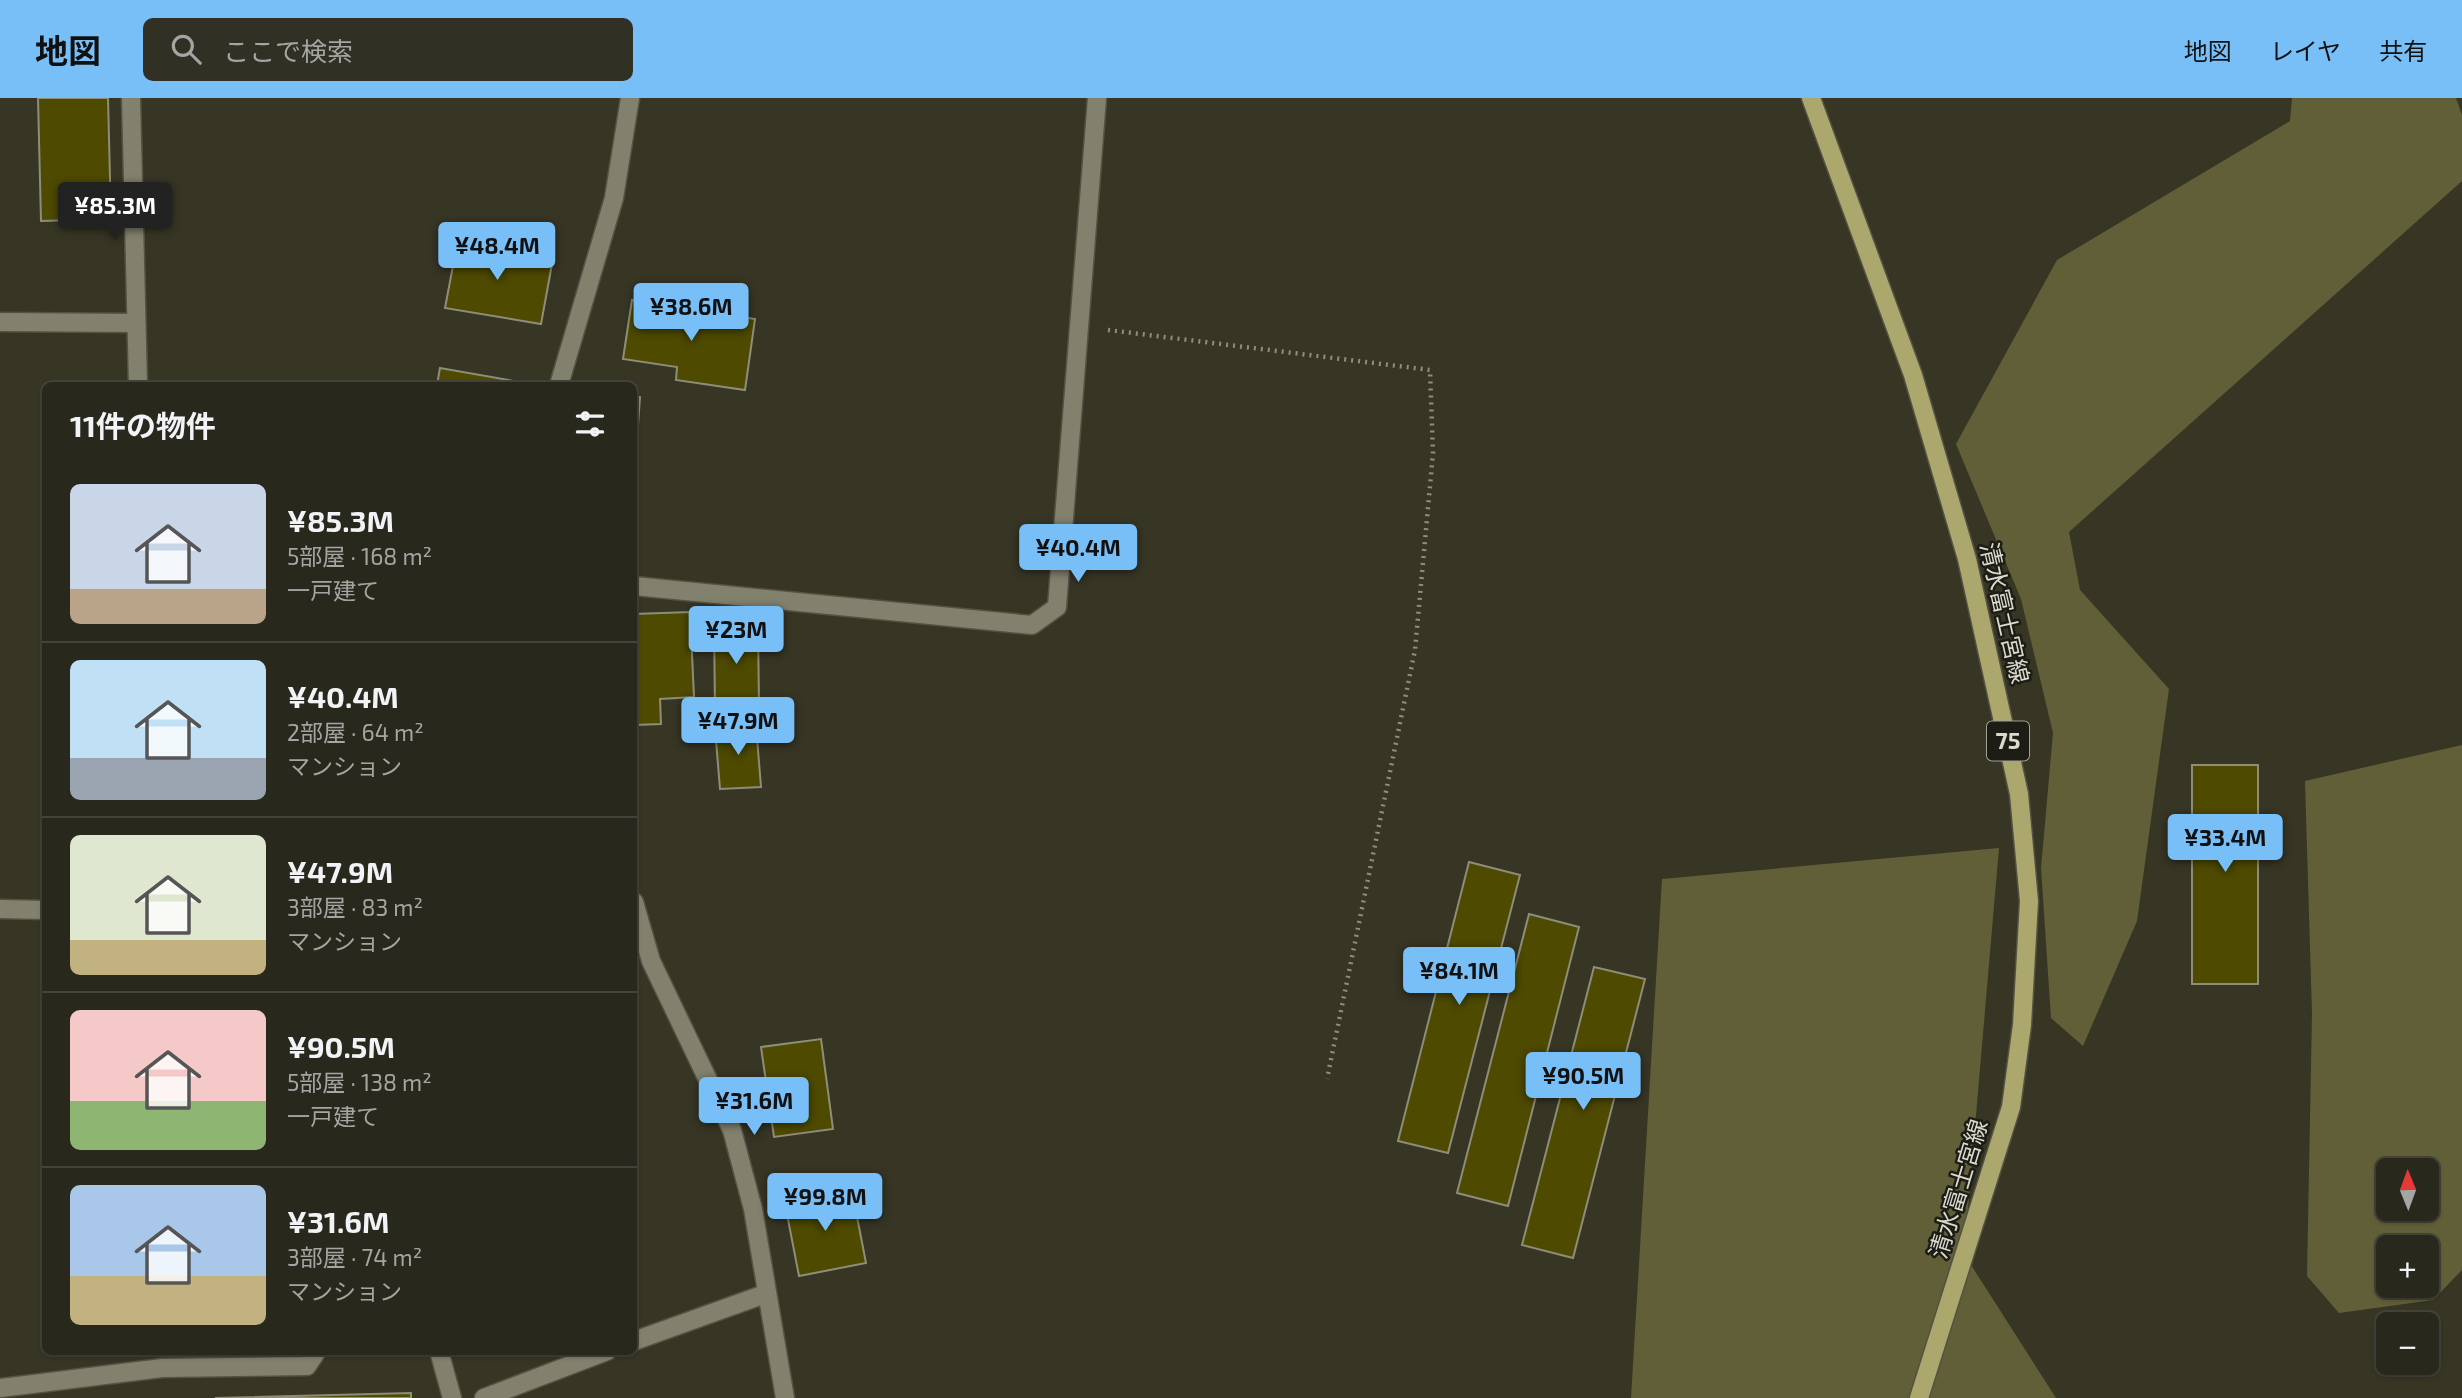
<!DOCTYPE html>
<html lang="ja">
<head>
<meta charset="utf-8">
<style>
	:root { --surface:#29281c; --page:#313025; --text:#f1f3f6; --muted:#a5a6a3; --line:#45443b; --accent:#78bff7 }
	body { margin:0; font-family:"Exo 2","Noto Sans JP",sans-serif; background:var(--page); color:var(--text); height:100vh; display:flex; flex-direction:column; font-size:26px; white-space:nowrap }
	* { box-sizing:border-box; margin:0 }
	p { font-size:23px; color:var(--muted) }
	.icon { flex:none; width:38px; height:38px; fill:none; stroke:currentColor; stroke-width:2; stroke-linecap:round; stroke-linejoin:round }
	.map { position:relative; flex:1; overflow:hidden }
	.sheet { position:absolute; left:42px; top:284px; width:595px; height:973px; display:flex; flex-direction:column; background:var(--surface); border-radius:10px; box-shadow:0 2px 5px #0004,0 0 0 2px var(--line) }
	.sheet>* { flex:none }
	.needle { width:46px; rotate:359deg }
	.fabs { position:absolute; left:2376px; top:1060px; display:grid; gap:14px }
	.fabs a { display:grid; place-items:center; width:63px; height:63px; border-radius:10px; background:var(--surface); box-shadow:0 2px 5px #0004,0 0 0 2px var(--line); font-size:35px }
	.price { position:absolute; translate:-50% -60px; padding:0 16px; border-radius:7px; background:var(--accent); color:#111; font-size:23px; line-height:46px; filter:drop-shadow(0 2px 4px #0008) }
	.price::after { content:''; position:absolute; left:50%; top:42px; width:21px; height:16px; margin-left:-10px; background:inherit; clip-path:polygon(0 0,100% 0,50% 100%) }
	.price.active { background:#222; color:#fff }
	ul { padding:0; list-style:none }
	li { display:flex; align-items:center; gap:21px; height:175px; padding:0 28px }
	li+li { border-top:2px solid var(--line) }
	li span { display:grid; place-items:center; flex:none; width:196px; height:140px; border-radius:10px; color:#555 }
	li>.icon { margin-inline-start:auto }
	span .icon { width:84px; height:84px; fill:#fffc; stroke-width:1 }
	li b { font-size:30px }
	h2 { display:flex; justify-content:space-between; align-items:center; height:84px; padding:0 28px; font-size:30px }
	header { display:flex; align-items:center; gap:42px; box-sizing:border-box; height:98px; padding:0 35px; background:var(--accent); color:#111 }
	header strong { font-size:33px }
	nav { display:flex; gap:38px; margin-inline-start:auto; font-size:24px }
	.search { width:490px; height:63px; background:var(--page); display:flex; align-items:center; gap:18px; box-sizing:border-box; padding:0 24px; border-radius:10px; color:var(--muted); font-size:26px }
	.map>svg:first-child { display:block }
</style>
</head>
<body>
<header>
<strong>地図</strong>
<div class="search"><svg class="icon" aria-label="search" viewBox="0 0 24 24"><circle cx="10" cy="10" r="6"/><path d="M15 15l6 6"/></svg>ここで検索</div>
<nav><a>地図</a><a>レイヤ</a><a>共有</a></nav>
</header>
<div class="map">
<svg width="2462" height="1300" viewBox="0 0 2462 1300">
	<rect width="100%" height="100%" fill="#373625"/>
	<g fill="#615f38" fill-rule="evenodd">
		<polygon points="2292,0 2456,0 2462,17 2462,83 2069,434 2080,492 2169,591 2137,823 2083,948 2051,920 2041,770 2053,635 2021,501 1956,346 2057,162 2290,23"/>
		<path d="M2462,647v525l-29,30 -94,13 -32,-37 5,-262 -7,-233zM2389,1073h38v38h-38zM2389,1150h38v38h-38z"/>
		<polygon points="1999,750 1964,1156 2056,1300 1631,1300 1662,781"/>
	</g>
	<g fill="#4e4a00" stroke="#8d8d79" stroke-width="2">
		<polygon points="38,0 108,0 111,121 41,123"/>
		<polygon points="459,136 504,144 502,157 552,166 541,226 445,210"/>
		<polygon points="632,202 755,221 745,292 676,282 677,269 623,261"/>
		<polygon points="440,270 525,285 525,287 437,287"/>
		<polygon points="634,298 640,299 635,369 634,369"/>
		<polygon points="690,514 694,599 660,601 661,626 634,627 634,516"/>
		<polygon points="758,526 759,609 715,610 714,527"/>
		<polygon points="756,627 761,689 720,691 715,630"/>
		<rect x="2192" y="667" width="66" height="219"/>
		<polygon points="1469,764 1520,777 1448,1055 1398,1043"/>
		<polygon points="1529,816 1579,829 1508,1108 1457,1095"/>
		<polygon points="1594,869 1645,881 1573,1160 1522,1147"/>
		<polygon points="821,941 833,1031 774,1039 761,949"/>
		<polygon points="852,1093 866,1165 799,1178 785,1106"/>
		<polygon points="411,1295 411,1300 215,1300"/>
	</g>
	<g fill="none" stroke-linecap="round" stroke-linejoin="round">
		<defs>
			<g id="minor">
				<polyline points="131,0 138,287"/>
				<polyline points="0,224 136,225"/>
				<polyline points="559,287 614,100 630,0"/>
				<polyline points="634,488 1032,527 1057,509 1097,0"/>
				<polyline points="634,804 651,863 732,1032 753,1111 785,1300"/>
				<polyline points="0,811 46,812"/>
				<polyline points="634,1243 765,1196"/>
				<polyline points="439,1253 452,1300"/>
				<polyline points="0,1290 162,1270 307,1268 317,1253"/>
				<polyline points="484,1300 607,1253"/>
			</g>
			<polyline id="major" points="1811,0 1913,277 1967,461 2019,696 2029,803 2022,927 2011,1009 1919,1300"/>
		</defs>
		<use href="#minor" stroke="#535244" stroke-width="21"/>
		<use href="#major" stroke="#535244" stroke-width="21"/>
		<polyline stroke="#8e8d80" stroke-width="4.5" stroke-dasharray="2 5" stroke-linecap="butt" points="1108,232 1430,272 1433,355 1415,552 1327,981"/>
		<use href="#minor" stroke="#82816e" stroke-width="18"/>
		<use href="#major" stroke="#aba76d" stroke-width="18"/>
	</g>
	<g text-anchor="middle" stroke-width="5" stroke-linejoin="round" paint-order="stroke">
		<rect fill="#1d1d15" stroke="#a1a198" stroke-width="2" x="1987" y="623.5" width="42" height="39" rx="5"/>
		<g font-size="23" font-weight="bold" fill="#dadad0">
			<text x="2008" y="651">75</text>
		</g>
		<g font-size="24" fill="#dadad0" stroke="#1d1d15">
			<text transform="translate(2004 515) rotate(77)" y="8">清水富士宮線</text>
			<text transform="translate(1959 1091) rotate(-73)" y="8">清水富士宮線</text>
		</g>
	</g>
</svg>
<div class="fabs">
<a><svg class="needle" viewBox="-14 -14 28 28"><path d="M0-13l5 13h-10z" fill="#e53935"/><path d="M0 13l5-13h-10z" fill="#a5a6a3"/></svg></a>
<a>+</a>
<a>−</a>
</div>
<b class="price active" style="left:115px;top:144px">¥85.3M</b>
<b class="price" style="left:497px;top:184px">¥48.4M</b>
<b class="price" style="left:691px;top:245px">¥38.6M</b>
<b class="price" style="left:1078px;top:486px">¥40.4M</b>
<b class="price" style="left:736px;top:568px">¥23M</b>
<b class="price" style="left:738px;top:659px">¥47.9M</b>
<b class="price" style="left:2225px;top:776px">¥33.4M</b>
<b class="price" style="left:1459px;top:909px">¥84.1M</b>
<b class="price" style="left:1583px;top:1014px">¥90.5M</b>
<b class="price" style="left:754px;top:1039px">¥31.6M</b>
<b class="price" style="left:825px;top:1135px">¥99.8M</b>
<section class="sheet">
<h2>11件の物件<svg class="icon" aria-label="filters" viewBox="0 0 24 24"><path d="M4 7h16M4 17h16"/><circle cx="9" cy="7" r="2"/><circle cx="15" cy="17" r="2"/></svg></h2>
<ul>
<li><span style="background:linear-gradient(#c9d6e8 75%,#b9a48a 0)"><svg class="icon" aria-label="home" viewBox="0 0 24 24"><path d="M3 11l9-7 9 7M6 9v11h12V9"/></svg></span><div><b>¥85.3M</b><p>5部屋 · 168 m²</p><p>一戸建て</p></div></li>
<li><span style="background:linear-gradient(#bfe0f5 70%,#9aa5b1 0)"><svg class="icon" aria-label="home" viewBox="0 0 24 24"><path d="M3 11l9-7 9 7M6 9v11h12V9"/></svg></span><div><b>¥40.4M</b><p>2部屋 · 64 m²</p><p>マンション</p></div></li>
<li><span style="background:linear-gradient(#dfe7d0 75%,#c2b280 0)"><svg class="icon" aria-label="home" viewBox="0 0 24 24"><path d="M3 11l9-7 9 7M6 9v11h12V9"/></svg></span><div><b>¥47.9M</b><p>3部屋 · 83 m²</p><p>マンション</p></div></li>
<li><span style="background:linear-gradient(#f6c9c9 65%,#8fb573 0)"><svg class="icon" aria-label="home" viewBox="0 0 24 24"><path d="M3 11l9-7 9 7M6 9v11h12V9"/></svg></span><div><b>¥90.5M</b><p>5部屋 · 138 m²</p><p>一戸建て</p></div></li>
<li><span style="background:linear-gradient(#a9c7e8 65%,#c2b280 0)"><svg class="icon" aria-label="home" viewBox="0 0 24 24"><path d="M3 11l9-7 9 7M6 9v11h12V9"/></svg></span><div><b>¥31.6M</b><p>3部屋 · 74 m²</p><p>マンション</p></div></li>
</ul>
</section>
</div>
</body>
</html>
